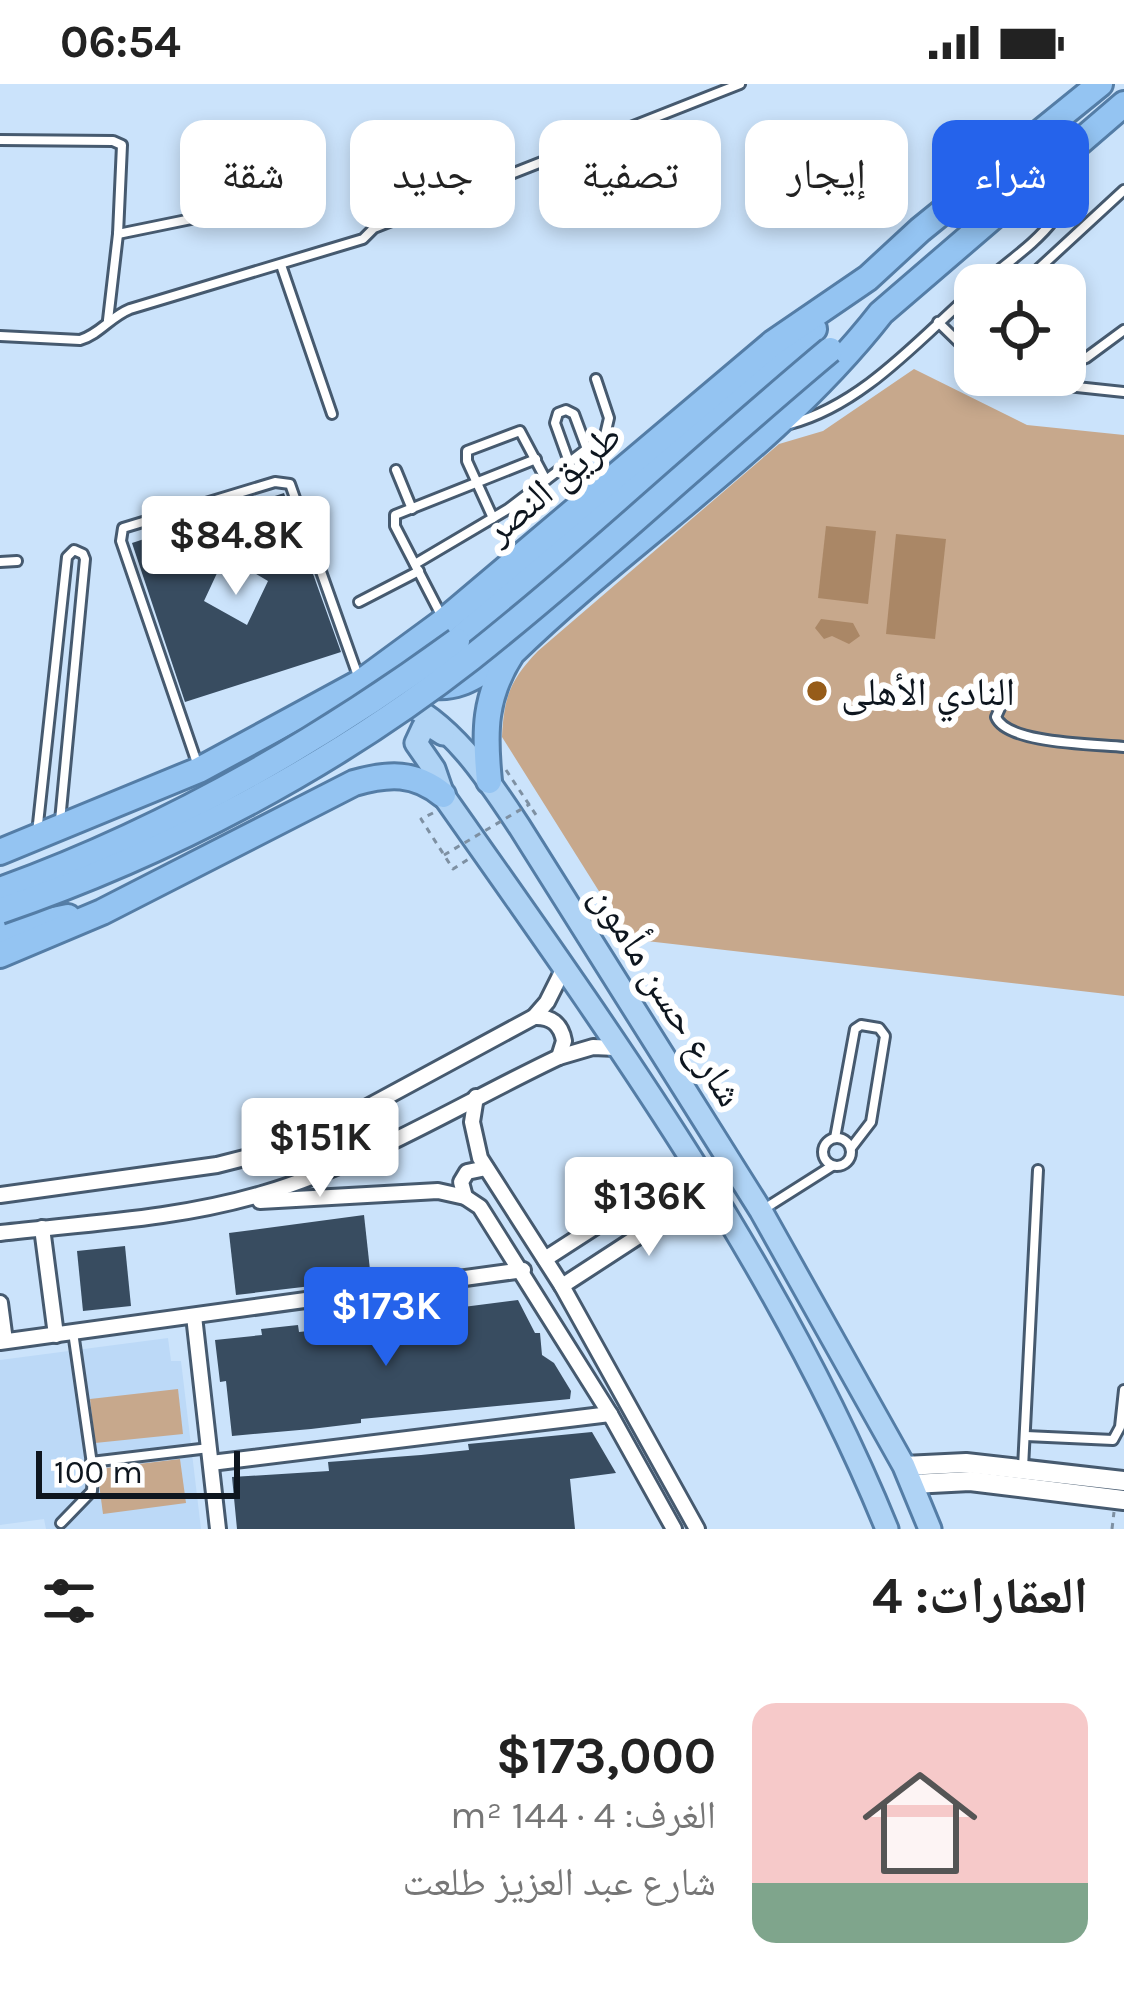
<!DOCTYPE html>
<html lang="ar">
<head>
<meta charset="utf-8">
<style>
	:root { --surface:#fff; --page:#f2f2f2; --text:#222; --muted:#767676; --accent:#2563eb }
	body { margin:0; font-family:Karla,"Noto Naskh Arabic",sans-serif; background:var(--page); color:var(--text); direction:rtl; height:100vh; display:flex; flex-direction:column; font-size:45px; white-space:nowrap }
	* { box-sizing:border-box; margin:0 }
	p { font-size:39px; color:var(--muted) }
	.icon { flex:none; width:66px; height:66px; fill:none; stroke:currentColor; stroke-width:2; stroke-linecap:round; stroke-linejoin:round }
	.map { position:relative; height:1445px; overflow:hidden; direction:ltr }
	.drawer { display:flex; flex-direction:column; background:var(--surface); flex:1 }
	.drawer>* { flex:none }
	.top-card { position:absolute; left:36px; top:36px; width:1053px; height:108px; direction:rtl; display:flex; gap:24px }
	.buttons { position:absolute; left:954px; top:180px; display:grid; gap:24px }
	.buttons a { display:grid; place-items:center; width:132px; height:132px; border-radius:24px; background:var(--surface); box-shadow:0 6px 18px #0003; font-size:60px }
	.scale { position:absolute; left:36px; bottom:30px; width:204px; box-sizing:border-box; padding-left:12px; border:6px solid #0e161f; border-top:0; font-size:33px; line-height:42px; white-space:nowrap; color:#0e161f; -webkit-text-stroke:9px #fff; paint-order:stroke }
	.price { position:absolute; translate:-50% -102px; padding:0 27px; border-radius:12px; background:#fff; color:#222; font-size:39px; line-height:78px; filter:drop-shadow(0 3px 6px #0008) }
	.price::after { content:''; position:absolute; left:50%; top:72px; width:36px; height:27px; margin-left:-18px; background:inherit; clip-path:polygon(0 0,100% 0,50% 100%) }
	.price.active { background:var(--accent); color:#fff }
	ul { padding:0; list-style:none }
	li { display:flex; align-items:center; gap:36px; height:300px; padding:0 36px }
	li span { display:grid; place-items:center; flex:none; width:336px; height:240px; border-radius:24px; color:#555 }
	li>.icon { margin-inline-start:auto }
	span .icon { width:144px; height:144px; fill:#fffc; stroke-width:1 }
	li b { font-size:51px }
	h2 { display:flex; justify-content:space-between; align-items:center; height:144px; padding:0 36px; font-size:51px }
	.tag { padding:0 42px; border-radius:24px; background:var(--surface); box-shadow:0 6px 18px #0003; font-size:42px; line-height:108px }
	.tag.active { background:var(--accent); color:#fff }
	.status { display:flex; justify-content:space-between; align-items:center; height:84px; padding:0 60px; background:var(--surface); direction:ltr }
	.status svg { height:33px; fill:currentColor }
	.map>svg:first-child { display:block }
</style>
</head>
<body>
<div class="status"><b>06:54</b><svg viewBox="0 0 49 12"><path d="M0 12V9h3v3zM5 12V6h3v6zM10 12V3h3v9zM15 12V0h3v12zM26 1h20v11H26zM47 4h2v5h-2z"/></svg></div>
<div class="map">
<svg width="1124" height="1445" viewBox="0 0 1124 1445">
	<rect width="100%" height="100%" fill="#cbe3fb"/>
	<polygon fill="#bcd9f7" points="168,1254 171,1277 181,1277 201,1445 46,1445 44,1435 0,1441 0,1276"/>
	<g fill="#c7a88c">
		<path d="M914,285l113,56 97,10v561l-495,-57 -127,-202c2,-40 8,-57 36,-86l241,-207 44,-13z"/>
		<polygon points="178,1305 183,1350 95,1359 90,1315"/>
		<polygon points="180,1375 186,1419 103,1430 97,1385"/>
	</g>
	<g fill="#aa8766">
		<polygon points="826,442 876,447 868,520 818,514"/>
		<polygon points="896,450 946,455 935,555 886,550"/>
		<polygon points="821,535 853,539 860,552 849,560 832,552 824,555 815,544"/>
	</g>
	<g fill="#384c60" fill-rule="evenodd">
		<path d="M284,409l57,159 -156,50 -53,-159zM225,472l43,25 -21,44 -43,-24z"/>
		<polygon points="364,1131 371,1195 236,1211 229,1149"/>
		<polygon points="125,1162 131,1222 83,1227 77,1167"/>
		<polygon points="518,1216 535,1249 540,1249 542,1271 554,1279 571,1307 570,1315 361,1335 361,1339 311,1345 232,1352 226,1297 220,1298 215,1256 262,1251 261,1245 298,1241 299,1248 355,1242 354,1237"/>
		<polygon points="592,1348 616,1389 570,1395 575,1445 237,1445 232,1393 329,1387 328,1378 421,1371 469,1366 468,1360"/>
	</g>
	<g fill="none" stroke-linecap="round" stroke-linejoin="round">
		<defs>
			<g id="service">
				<polyline points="0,56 113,57 122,61 118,150 108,236"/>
				<polyline points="118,150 206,132"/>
				<polyline points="281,181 332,330"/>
				<path d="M981,201c42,-37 97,-65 90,-128"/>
				<polyline points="1021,201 1124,106"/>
				<polyline points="962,217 975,231"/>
				<polyline points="938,238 975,274"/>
				<path d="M0,252l80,4c20,-6 30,-23 50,-31l233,-70 11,-11 366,-144"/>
				<polyline points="1065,282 1086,274 1124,246"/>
				<polyline points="998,291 1020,297 1124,308"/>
				<path d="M790,340c73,-19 130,-86 185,-134"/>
				<polyline points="569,378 555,339 558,329 566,326 574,330 587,365"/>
				<polyline points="396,386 412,425"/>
				<polyline points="493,434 467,377 467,367 520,347 546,396"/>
				<polyline points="0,478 17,477"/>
				<polyline points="415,480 508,425 605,351 609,334 596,295"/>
				<polyline points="359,518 419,487"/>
				<polyline points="441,531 395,442 395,431 536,375"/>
				<path d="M1005,613l-9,20c11,27 99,27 128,30"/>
				<polyline points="197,679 121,457 123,444 275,398 290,400 358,592"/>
				<polyline points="37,749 67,473 74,466 83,470 85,475 60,737"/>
				<circle cx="837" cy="1068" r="14"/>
				<polyline points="835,1054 855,945 861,941 879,944 885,952 871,1038 851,1064"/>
				<polyline points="764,1125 832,1082"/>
				<polyline points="1026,1352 1113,1356 1120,1343 1124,1306"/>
				<polyline points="91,1378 209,1364"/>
				<polyline points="1023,1384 1038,1086"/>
				<polyline points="61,1439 92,1407 93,1387 73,1248"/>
			</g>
			<g id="minor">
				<path d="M534,933c17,-1 27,7 30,24l-5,16"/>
				<polyline points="476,1013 472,1038 480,1074 562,1202 697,1445"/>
				<polyline points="0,1111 217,1081 268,1068 338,1039 534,933 547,918 563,886"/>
				<polyline points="465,1113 461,1098 467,1088 486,1084"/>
				<polyline points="260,1117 438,1107 465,1113 480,1123 610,1330 674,1445"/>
				<polyline points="42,1144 56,1251"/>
				<path d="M0,1149c89,-10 179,-14 265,-40 103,-31 197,-90 294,-136l34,-10 23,1"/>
				<polyline points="545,1175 692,1080"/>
				<polyline points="562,1202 708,1107"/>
				<polyline points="0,1219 5,1257"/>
				<polyline points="194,1232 218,1445"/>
				<polyline points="0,1258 523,1186"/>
				<polyline points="211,1379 610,1330"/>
			</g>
			<g id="secondary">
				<polyline points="904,1382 966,1379 1124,1397"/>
				<polyline points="912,1400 970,1397 1124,1416"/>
			</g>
			<g id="primary">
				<path d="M396,614c56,25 90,78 123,128l242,385 143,255 26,63"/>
				<path d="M443,650l-11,-7 -9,1 -7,15 18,26 9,26c162,230 338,473 444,734"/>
			</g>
			<g id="trunk">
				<polyline points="457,557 814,245"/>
				<path d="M422,599c34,12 59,-11 87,-28"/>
				<path d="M489,697c-5,-49 -5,-85 23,-128 119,-116 266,-208 369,-340l243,-209"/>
				<polyline points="0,768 199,686 361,598 444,537 773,259 868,194 920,146 1100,0"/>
				<polyline points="0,847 68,833"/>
				<path d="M0,871l102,-43 252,-129c35,-10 61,-11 89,12"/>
			</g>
		</defs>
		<use href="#service" stroke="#465a6f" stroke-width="14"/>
		<use href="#minor" stroke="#465a6f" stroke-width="20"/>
		<use href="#secondary" stroke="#465a6f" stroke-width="24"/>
		<use href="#primary" stroke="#547da6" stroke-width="27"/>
		<use href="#trunk" stroke="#547da6" stroke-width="30"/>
		<g stroke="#7e90a2" stroke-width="3" stroke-dasharray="6 6" stroke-linecap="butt">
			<polyline points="506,686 536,731"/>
			<polyline points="433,729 421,735 453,785 470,774"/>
			<polyline points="1112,1445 1114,1428"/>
		</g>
		<use href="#service" stroke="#fff" stroke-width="8"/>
		<use href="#minor" stroke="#fff" stroke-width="14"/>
		<use href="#secondary" stroke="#fff" stroke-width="18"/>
		<use href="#primary" stroke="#afd3f5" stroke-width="21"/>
		<use href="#trunk" stroke="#94c4f2" stroke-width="24"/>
		<defs>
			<g id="trunk-bridge">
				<path d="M0,806c164,-59 317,-147 457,-249"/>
				<path d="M0,827c166,-57 332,-144 471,-253 123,-98 238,-207 359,-308"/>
			</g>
		</defs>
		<use href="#trunk-bridge" stroke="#547da6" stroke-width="30" stroke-linecap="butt"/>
		<polyline stroke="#7e90a2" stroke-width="3" stroke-dasharray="6 6" stroke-linecap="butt" points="444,771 530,720"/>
		<use href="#trunk-bridge" stroke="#94c4f2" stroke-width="24"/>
	</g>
	<circle fill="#965c19" stroke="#fff" stroke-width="4.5" cx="817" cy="607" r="12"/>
	<g text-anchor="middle" stroke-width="12" stroke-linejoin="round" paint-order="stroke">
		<g font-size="39" fill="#0e161f" stroke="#fff">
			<text transform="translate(552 398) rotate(-40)" y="14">طريق النصر</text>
			<text transform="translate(668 911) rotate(58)" y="14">شارع حسن مأمون</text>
		</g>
		<g font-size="39" fill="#0e161f" stroke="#fff" text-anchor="start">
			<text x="841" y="621">النادي الأهلى</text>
		</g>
	</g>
</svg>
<div class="buttons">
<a><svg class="icon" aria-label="locate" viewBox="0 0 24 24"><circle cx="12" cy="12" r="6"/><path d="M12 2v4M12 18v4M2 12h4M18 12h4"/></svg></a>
</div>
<div class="scale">100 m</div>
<b class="price" style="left:236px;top:514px">$84.8K</b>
<b class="price" style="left:320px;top:1116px">$151K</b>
<b class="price" style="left:649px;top:1175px">$136K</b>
<b class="price active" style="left:386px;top:1285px">$173K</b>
<div class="top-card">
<a class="tag active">شراء</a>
<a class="tag">إيجار</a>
<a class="tag">تصفية</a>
<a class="tag">جديد</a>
<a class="tag">شقة</a>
</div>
</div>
<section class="drawer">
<h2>العقارات: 4<svg class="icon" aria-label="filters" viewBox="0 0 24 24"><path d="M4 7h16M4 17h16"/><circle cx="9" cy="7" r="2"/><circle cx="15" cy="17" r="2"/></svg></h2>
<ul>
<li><span style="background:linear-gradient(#f6c9c9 75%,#7fa58c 0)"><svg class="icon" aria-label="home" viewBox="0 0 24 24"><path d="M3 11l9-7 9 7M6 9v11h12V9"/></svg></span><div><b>$173,000</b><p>الغرف: 4 · 144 m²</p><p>شارع عبد العزيز طلعت</p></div></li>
</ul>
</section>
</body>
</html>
